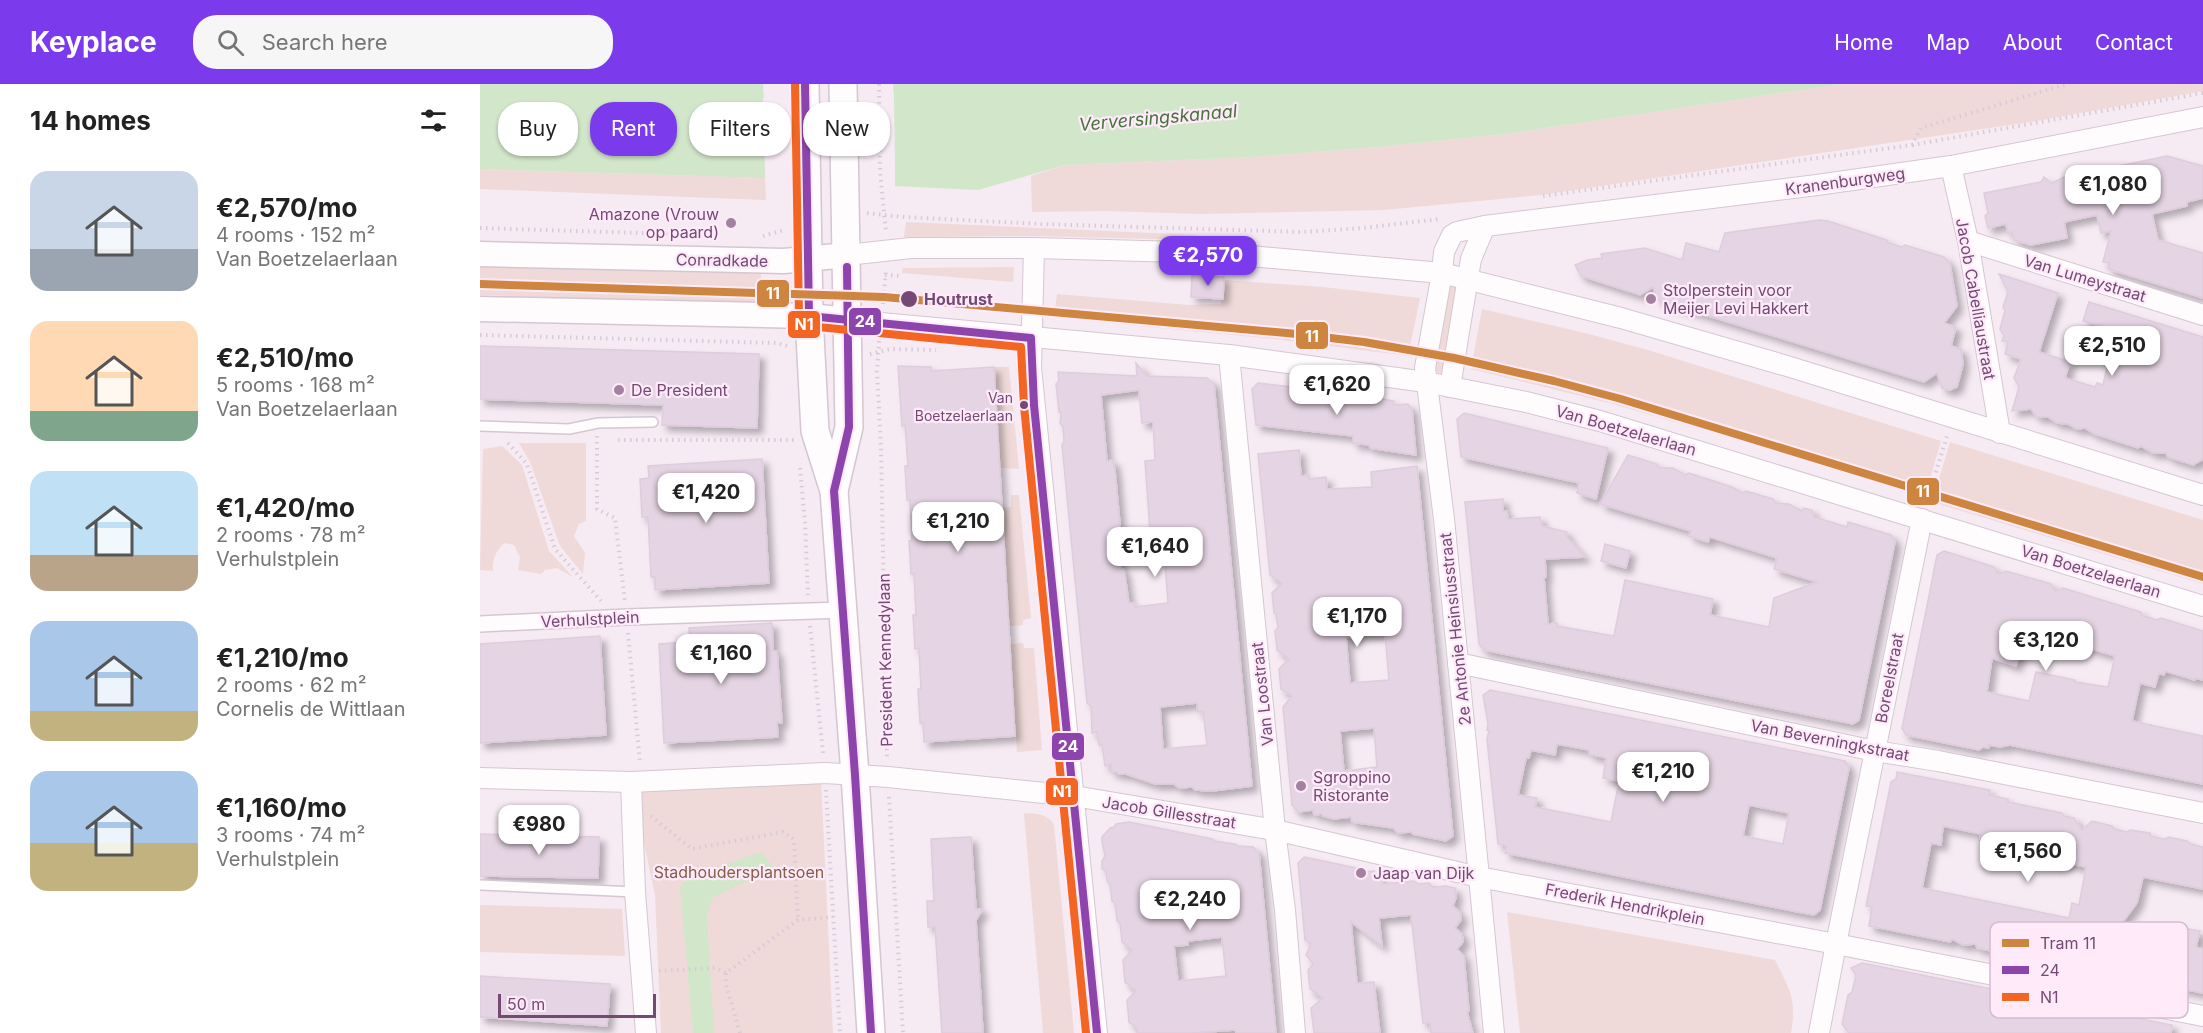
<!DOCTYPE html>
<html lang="en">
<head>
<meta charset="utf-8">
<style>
	:root { --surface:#fff; --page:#f6f6f6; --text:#222; --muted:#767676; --accent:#7c3aed }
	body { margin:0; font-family:Inter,sans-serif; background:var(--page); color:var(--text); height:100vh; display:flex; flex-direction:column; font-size:22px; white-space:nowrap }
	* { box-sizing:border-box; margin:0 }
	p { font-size:20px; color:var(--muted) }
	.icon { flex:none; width:33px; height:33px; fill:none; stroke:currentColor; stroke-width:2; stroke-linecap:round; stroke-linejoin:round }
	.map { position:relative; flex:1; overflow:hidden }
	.side { display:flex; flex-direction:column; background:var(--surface); width:480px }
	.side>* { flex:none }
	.hud { position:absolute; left:18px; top:18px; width:570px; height:54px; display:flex; gap:12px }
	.scale { position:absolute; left:18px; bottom:15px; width:158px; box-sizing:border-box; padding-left:6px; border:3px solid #744a74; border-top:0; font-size:16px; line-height:21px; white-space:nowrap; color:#744a74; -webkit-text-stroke:4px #ffeafa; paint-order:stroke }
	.price { position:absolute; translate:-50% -51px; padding:0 14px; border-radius:12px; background:#fff; color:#222; font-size:20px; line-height:39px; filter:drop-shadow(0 2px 3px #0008) }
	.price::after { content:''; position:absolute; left:50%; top:36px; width:18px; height:14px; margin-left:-9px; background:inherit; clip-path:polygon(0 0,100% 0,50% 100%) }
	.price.current { background:var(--accent); color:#fff }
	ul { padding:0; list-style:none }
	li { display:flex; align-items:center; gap:18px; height:150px; padding:0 30px }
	li span { display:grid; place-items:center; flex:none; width:168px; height:120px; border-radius:18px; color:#555 }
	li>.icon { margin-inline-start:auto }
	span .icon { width:72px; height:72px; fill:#fffc; stroke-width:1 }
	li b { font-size:26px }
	h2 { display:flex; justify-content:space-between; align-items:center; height:72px; padding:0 30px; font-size:26px }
	.chip { padding:0 21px; border-radius:24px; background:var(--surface); box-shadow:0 2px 4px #0004; font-size:21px; line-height:54px }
	.chip.current { background:var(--accent); color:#fff }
	header { display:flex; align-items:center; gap:36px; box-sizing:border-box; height:84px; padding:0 30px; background:var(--accent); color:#fff }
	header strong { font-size:28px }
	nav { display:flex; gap:33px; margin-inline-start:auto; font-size:21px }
	.search { width:420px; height:54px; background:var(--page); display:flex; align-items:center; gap:15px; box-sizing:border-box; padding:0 21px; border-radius:24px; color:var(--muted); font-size:22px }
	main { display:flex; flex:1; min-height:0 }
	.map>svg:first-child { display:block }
</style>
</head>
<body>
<header>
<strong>Keyplace</strong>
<div class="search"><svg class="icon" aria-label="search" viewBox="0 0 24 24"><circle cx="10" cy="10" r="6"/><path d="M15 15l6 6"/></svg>Search here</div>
<nav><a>Home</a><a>Map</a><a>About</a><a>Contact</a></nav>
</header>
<main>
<section class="side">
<h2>14 homes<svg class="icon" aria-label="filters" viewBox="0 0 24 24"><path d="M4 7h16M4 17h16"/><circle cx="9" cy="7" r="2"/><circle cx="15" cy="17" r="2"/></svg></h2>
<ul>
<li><span style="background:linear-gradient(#c9d6e8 65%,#9aa5b1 0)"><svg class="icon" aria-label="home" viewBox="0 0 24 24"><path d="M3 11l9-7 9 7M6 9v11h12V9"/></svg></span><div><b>€2,570/mo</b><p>4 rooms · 152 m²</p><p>Van Boetzelaerlaan</p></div></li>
<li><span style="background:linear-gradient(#ffd9b3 75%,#7fa58c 0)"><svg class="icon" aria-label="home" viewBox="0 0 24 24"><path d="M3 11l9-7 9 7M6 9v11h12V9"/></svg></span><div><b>€2,510/mo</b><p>5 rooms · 168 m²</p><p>Van Boetzelaerlaan</p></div></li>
<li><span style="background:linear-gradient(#bfe0f5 70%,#b9a48a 0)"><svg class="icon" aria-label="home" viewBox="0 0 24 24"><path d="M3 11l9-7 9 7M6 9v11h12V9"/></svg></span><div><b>€1,420/mo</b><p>2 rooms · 78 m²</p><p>Verhulstplein</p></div></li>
<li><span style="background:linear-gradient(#a9c7e8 75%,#c2b280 0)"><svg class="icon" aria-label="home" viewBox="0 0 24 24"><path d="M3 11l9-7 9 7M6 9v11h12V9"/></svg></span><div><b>€1,210/mo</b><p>2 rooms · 62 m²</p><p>Cornelis de Wittlaan</p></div></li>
<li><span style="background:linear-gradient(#a9c7e8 60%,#c2b280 0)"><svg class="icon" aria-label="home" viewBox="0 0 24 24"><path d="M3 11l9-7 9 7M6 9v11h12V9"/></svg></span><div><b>€1,160/mo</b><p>3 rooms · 74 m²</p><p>Verhulstplein</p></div></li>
</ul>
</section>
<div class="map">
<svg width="1723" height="949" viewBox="0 0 1723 949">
	<defs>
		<filter id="shadow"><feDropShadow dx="5.5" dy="5.5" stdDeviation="3" flood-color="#0004"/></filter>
	</defs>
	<rect width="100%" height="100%" fill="#f6eaf3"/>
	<g fill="#efdad9">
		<polygon points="1362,0 1723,0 1723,7 1550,38 1061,111 904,126 720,130 626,127 552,128 551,92 585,81 772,73 898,63 1026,50"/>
		<polygon points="0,85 285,94 286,116 0,105"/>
		<polygon points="426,138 717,151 717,156 552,152 424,153"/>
		<polygon points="0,178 281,185 281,220 0,211"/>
		<polygon points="534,183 533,198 422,189 423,184"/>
		<polygon points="744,196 843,203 940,214 928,272 795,255 574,234 577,210 709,221 741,220"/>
		<polygon points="967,199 978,201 964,288 960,289 952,286"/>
		<polygon points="1002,225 1109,250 1168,266 1461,357 1445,412 1133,320 991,285"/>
		<polygon points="514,283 529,283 539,385 520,384"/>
		<polygon points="1470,358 1723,436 1723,500 1452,418"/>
		<polygon points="39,359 106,359 106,437 99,440 94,452 105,469 103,490 80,462 50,378"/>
		<path d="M22,362l20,19 27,86 24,26 -16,-9 -12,2 -4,4 -23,-4 2,-13 -6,-12 -10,-2c-8,8 -12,16 -11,28l-13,-1 3,-121z"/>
		<polygon points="531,411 539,411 551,534 543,536 543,541 529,542 522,424 531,423"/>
		<polygon points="543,559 544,564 554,564 562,666 537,668 530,560"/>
		<polygon points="341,696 353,949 181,949 175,811 151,698"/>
		<path d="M544,729c13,1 23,0 30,12l20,208h-31z"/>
		<polygon points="0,821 142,825 145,872 0,868"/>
		<path d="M1027,828l268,48c15,31 22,38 16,73h-271z"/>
	</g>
	<g fill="#d2e6ca">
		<polygon points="0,0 283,0 284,15 414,12 413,0 1362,0 1026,50 898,63 772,73 585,81 498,106 415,102 415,85 285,88 285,94 0,85"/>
		<polygon points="281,768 294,784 232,814 227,832 234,949 213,949 200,803 209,793"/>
	</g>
	<polygon fill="#f6eaf3" points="414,11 415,86 285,89 283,14"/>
	<g fill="#e5d4e3" stroke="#dfccde" stroke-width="1.5" fill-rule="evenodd" filter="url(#shadow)">
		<polygon points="1687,72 1723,82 1723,114 1707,118 1707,122 1672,130 1678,156 1723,169 1723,214 1628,185 1630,179 1623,178 1631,147 1621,149 1617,131 1584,138 1587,154 1551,161 1534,156 1532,148 1528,149 1526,140 1508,144 1505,132 1508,129 1504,109 1561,98 1564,93 1572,99 1584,93 1593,94 1603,89 1616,90 1620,86"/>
		<polygon points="1339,136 1348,137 1407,156 1408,159 1422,163 1425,161 1464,173 1470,180 1477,222 1464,239 1476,243 1471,262 1481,265 1483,280 1477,303 1470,306 1462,304 1457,289 1444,298 1186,219 1178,216 1173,203 1160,211 1101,192 1095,181 1107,176 1122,174 1121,170 1165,164 1202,176 1206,159 1239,168 1245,149"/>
		<polygon points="1519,190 1578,209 1559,268 1590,278 1585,294 1615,303 1617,299 1623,301 1627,284 1631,285 1642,252 1621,246 1622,242 1603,237 1609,218 1723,253 1723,375 1713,381 1688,373 1686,369 1673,369 1661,362 1658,364 1615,350 1605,344 1597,345 1588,340 1577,339 1568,333 1557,333 1551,325 1532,327 1539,303 1534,294 1541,275 1525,270 1528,258 1522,257 1524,252 1520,245 1525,227 1523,223 1528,208"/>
		<polygon points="712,191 744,193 743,215 711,213"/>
		<polygon points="0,262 279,270 277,344 182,341 183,321 0,315"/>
		<path d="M656,279l11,13 60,2 7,6 38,402 -40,5 -17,-1 -3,-3 -13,1 -5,-4h-19l-29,-10h-8v-2h-7v-7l-6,1 -3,-21h-3l-2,-13 -5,1 -1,-27 -4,-3 -25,-258 2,-4 -1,-14 -3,-4 1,-10 -2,-1 -3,-28 3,-3 -1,-9 79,4zM659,306l3,33 11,-1 2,38 -10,1 5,71 2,-1 1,7 10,-1 5,66 -33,4v-4h-6l-4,-28 -1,-6h-3l-3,-30 3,-4 -6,-65 -2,-10 -6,1 -6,-66zM717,619l1,9 5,-1 4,34 -44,4 -3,-42z"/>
		<polygon points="418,282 451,283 451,287 514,283 535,652 444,658 443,639 440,639 438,605 441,605 440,587 439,564 435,565 433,531 436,531 434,490 431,490 429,457 432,456 430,416 427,416 425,382 428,382 425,341 422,342"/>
		<polygon points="778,299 846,307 848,310 863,312 870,305 876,316 886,312 914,317 913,321 928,320 932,325 936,371 890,364 889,361 873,359 873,352 776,341 772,305"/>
		<polygon points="984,329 1128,364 1116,415 1097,409 1099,399 981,373 977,335"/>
		<path d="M819,366l2,26 8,-1v4l17,-2 1,12 45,-2 -1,-15 46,-6 36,370 -7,5 -33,-7 -2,-2 -13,1 -5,-5 -41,-6 -1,-5 -17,2 -12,-3v-2l-8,1 -1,-5 -15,2 -6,-7 -9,-98 9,-11 -11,-7 -2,-20 10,-10 -12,-9 -2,-19 3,-3 -2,-13 -2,-2 -2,-20 10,-10 -12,-8 -12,-121zM905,549l4,47 -39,3 -4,-46zM894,644l3,39 -33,4 -4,-40z"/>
		<polygon points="1148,371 1177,380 1179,384 1193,384 1205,391 1209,389 1252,403 1262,409 1266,407 1293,415 1295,419 1309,420 1321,427 1324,424 1332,426 1334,433 1367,443 1368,438 1411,451 1415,458 1379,636 1373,640 1004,566 999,560 985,418 1023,415 1023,427 1027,427 1028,435 1060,433 1062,442 1087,448 1086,452 1105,473 1065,475 1066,493 1064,494 1068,540 1077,539 1077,542 1134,552 1145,496 1233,515 1230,531 1289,543 1294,514 1337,498 1294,485 1297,474 1230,453 1228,458 1209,452 1211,447 1120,420"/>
		<polygon points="282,375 289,499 175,506 175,493 171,493 168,433 162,433 160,395 169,394 168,382"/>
		<polygon points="1125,460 1150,467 1146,484 1121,477"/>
		<path d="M1464,467l50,16 4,7 8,-3 45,13 4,7 8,-3 78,24 2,4 14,4 4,-2 42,13v49l-8,-2v2l-30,-9 -1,4 -5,-2 -4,14 -15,-4 -8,38 71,15v48l-193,-39 -10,2 -11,-2v3l-6,-1 -4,3 -73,-15 -4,-7 26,-127 9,-46zM1546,548l58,17 1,-2 30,9 -7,31 -33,-5v-2l-39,-8 -7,29 -42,-9 5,-34 24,8z"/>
		<polygon points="292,539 293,567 297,567 302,639 297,638 298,653 184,659 179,560 210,558 209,544"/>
		<polygon points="120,552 126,651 0,659 0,560"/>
		<path d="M1010,606l355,71 4,7 -29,142 -6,5 -16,-3 -293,-59 2,-7 -9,-2 -11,-105 2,-8 -2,-1 1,-7 -5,-28zM1077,660l32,6v4l17,4 -3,20 16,3 -8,41 -76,-15 2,-9 -19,-3 8,-37h3l2,-8 24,5zM1269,721l40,8 -6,31 -40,-8z"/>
		<path d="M1417,688l93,18 -1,5 19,4v3l54,11 2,3 10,2 8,12 10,-9 20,5 2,3 13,3 3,-2 20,3 1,3 8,2 6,1 3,-2 19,4 3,3 13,3v42l-60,-12 -6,26 -18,24 46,9 3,-11 32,6 -4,16 7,2v44l-226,-45 -1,-4 -13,1 -11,-6 -2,3 -81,-16 3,-19 -6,-1 25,-124 5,-3zM1463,742l38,8 -1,5 54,16 -1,2 53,10 -7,38 -7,-2 -3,15 -147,-30 9,-45 10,2z"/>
		<path d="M649,738l84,17v2l22,3 3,2 15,1 6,6 17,180h-40l-1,-3 -43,3h-55v-5l-8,-6 -2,-22 9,-9 -11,-9 -2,-22 9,-10 -10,-8 -2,-19 -3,-2 -2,-18 -3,-2 -2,-17 -3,-3 -1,-10 -4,-2v-8l3,-5 -3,-14v-5l8,-9 4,-1 2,-3zM742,853l4,39 -48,5 -4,-35 14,-1v-4z"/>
		<polygon points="0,750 119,753 118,794 0,792"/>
		<polygon points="491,753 496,825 503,825 496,836 503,949 462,949 455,843 448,843 447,817 454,817 451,755"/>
		<polygon points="824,773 881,785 884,788 894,787 895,792 902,791 903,800 934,797 938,800 949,799 953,803 966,802 975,804 976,814 973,822 980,828 981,836 975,844 982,850 983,858 977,865 984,872 989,927 987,928 993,949 951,949 950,939 943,939 931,831 899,834 902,862 871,838 877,899 894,898 900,949 834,949 831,924 843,914 830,905 828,886 833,880 826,871 831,860 825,856 818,779"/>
		<polygon points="1382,879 1692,941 1691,949 1369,949 1362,940 1368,911 1372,908 1376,891 1371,884"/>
		<polygon points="0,892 130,900 127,942 0,933"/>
	</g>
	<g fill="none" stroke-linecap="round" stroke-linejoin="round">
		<defs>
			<g id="service">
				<polyline points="0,342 89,345 118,339 173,338"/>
				<polyline points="0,801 155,808"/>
			</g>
			<polyline id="pedestrian" points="0,540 147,533 363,526"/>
			<g id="minor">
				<polyline points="1471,82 1488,157 1520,349"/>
				<polyline points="1488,157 1723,231"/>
				<polyline points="554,164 551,283 617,949"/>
				<polyline points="367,171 431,164 554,164 736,169 962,189 1141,234 1307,282 1723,411"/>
				<polyline points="368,236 749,271 946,298 1046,318 1120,337 1723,522"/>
				<polyline points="749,271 795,746 805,826 815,949"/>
				<polyline points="970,303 991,175 1005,142"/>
				<polyline points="1442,435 1356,860 1723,932"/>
				<polyline points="978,579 1395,667 1458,677 1723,729"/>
				<polyline points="0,694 151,698 345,689 408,693 594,712 795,746 999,793 964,435 945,284 962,189 964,168 972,151 977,148 1005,142 1337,101 1471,82 1723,33"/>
				<polyline points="151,698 155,808 166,949"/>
				<polyline points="1014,949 999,793 1356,860 1339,949"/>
			</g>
			<g id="tertiary">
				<polyline points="0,170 304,177 367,171"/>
				<polyline points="0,225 329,232 368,236"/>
			</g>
			<g id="secondary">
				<polyline points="325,0 329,232 335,347 354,407 375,691 391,949"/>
				<polyline points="354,407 369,343 363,0"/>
			</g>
		</defs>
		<use href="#service" stroke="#d4c7d2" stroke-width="12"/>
		<use href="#pedestrian" stroke="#d4c7d2" stroke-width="18"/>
		<use href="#minor" stroke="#d4c7d2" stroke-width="22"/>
		<use href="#tertiary" stroke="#d4c7d2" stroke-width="27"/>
		<use href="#secondary" stroke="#d4c6d2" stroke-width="30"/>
		<g stroke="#d8cbd8" stroke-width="4" stroke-dasharray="1.5 4.5" stroke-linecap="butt">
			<polyline points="399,0 400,87 406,148"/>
			<polyline points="1432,61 1723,9"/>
			<polyline points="1063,112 1432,61 1441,44 1587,0"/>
			<polyline points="387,129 423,133 561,140 822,148 883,144 960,135"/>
			<polyline points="0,144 224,151"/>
			<polyline points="283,152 304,146"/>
			<polyline points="405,191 422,192"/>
			<polyline points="403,220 406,186"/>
			<polyline points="0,251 296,259 308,262"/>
			<polyline points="399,257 397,288 401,363 407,676"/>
			<polyline points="390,270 410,265 456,266"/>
			<polyline points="117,352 117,425 135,434 145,518"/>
			<polyline points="138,356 314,356"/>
			<polyline points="28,359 47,380 75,465 121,517"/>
			<polyline points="320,384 325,438 328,511"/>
			<polyline points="1447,417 1467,352"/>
			<polyline points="330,542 343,669"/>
			<polyline points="148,549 160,679"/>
			<polyline points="346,706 360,949"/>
			<polyline points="409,713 423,949"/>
			<polyline points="171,732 212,765 303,748 314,756 318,836"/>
			<polyline points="179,887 235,884 246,889"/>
			<polyline points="260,949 246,901 246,889 318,836 353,833"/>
		</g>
		<use href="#service" stroke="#fefcfd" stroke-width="9"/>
		<use href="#pedestrian" stroke="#fefcfd" stroke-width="15"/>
		<use href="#minor" stroke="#fefcfd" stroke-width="20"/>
		<use href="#tertiary" stroke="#fefcfd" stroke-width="24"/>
		<use href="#secondary" stroke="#fefcfd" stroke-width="27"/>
		<defs>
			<g id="bus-1">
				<polyline points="325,0 329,232 551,254 554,321 617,949"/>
				<polyline points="367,183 369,343 354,407 375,691 391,949"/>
			</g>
			<polyline id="bus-2" points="315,0 319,232 321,239 328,242 541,263 544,322 606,949"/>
		</defs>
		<use href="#bus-1" stroke="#ffeafa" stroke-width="12"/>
		<use href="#bus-2" stroke="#ffeafa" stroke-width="12"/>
		<use href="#bus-1" stroke="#8e44ad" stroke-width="8"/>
		<use href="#bus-2" stroke="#f26522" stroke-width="8"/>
		<defs>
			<polyline id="tram-1" points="0,200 404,213 817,250 884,258 974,274 1074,297 1141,315 1723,493"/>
		</defs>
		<use href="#tram-1" stroke="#ffeafa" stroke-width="12"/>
		<use href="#tram-1" stroke="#cd853f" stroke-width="8"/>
	</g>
	<g fill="#a282a0" stroke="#ffeafa" stroke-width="2">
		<circle cx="251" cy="139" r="6"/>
		<circle cx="1171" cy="215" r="6"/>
		<circle cx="139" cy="306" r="6"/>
		<circle cx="821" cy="702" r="6"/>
		<circle cx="881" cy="789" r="6"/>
	</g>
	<g fill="#744a74" stroke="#ffeafa" stroke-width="2">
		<circle cx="429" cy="215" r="9"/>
		<circle cx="544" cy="321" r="5"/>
	</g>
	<g text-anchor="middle" stroke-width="4.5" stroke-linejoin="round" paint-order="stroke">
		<g font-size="14" fill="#744a74" stroke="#ffeafa" text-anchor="end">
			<text x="533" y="319">Van<tspan x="533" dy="18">Boetzelaerlaan</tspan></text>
		</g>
		<g font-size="16" fill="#744a74" stroke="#ffeafa">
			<text transform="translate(1365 97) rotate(-8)" y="6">Kranenburgweg</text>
			<text transform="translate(242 176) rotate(1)" y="6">Conradkade</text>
			<text transform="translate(1605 194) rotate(17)" y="6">Van Lumeystraat</text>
			<text transform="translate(1496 215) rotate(80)" y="6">Jacob Cabelliaustraat</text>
			<text transform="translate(1146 346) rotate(16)" y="6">Van Boetzelaerlaan</text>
			<text transform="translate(1611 487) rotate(17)" y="6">Van Boetzelaerlaan</text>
			<text transform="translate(110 535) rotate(-3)" y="6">Verhulstplein</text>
			<text transform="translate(975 545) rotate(-96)" y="6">2e Antonie Heinsiusstraat</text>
			<text transform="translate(405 576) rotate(-91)" y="6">President Kennedylaan</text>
			<text transform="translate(1409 594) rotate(-79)" y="6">Boreelstraat</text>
			<text transform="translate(782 610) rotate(-96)" y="6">Van Loostraat</text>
			<text transform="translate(1350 656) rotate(11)" y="6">Van Beverningkstraat</text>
			<text transform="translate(689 728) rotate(9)" y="6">Jacob Gillesstraat</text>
			<text transform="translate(1145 820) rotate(11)" y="6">Frederik Hendrikplein</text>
		</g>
		<g font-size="16" fill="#744a74" stroke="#ffeafa" text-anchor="start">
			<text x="239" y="136" text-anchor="end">Amazone (Vrouw<tspan x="239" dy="18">op paard)</tspan></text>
			<text x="1183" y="212">Stolperstein voor<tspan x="1183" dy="18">Meijer Levi Hakkert</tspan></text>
			<text x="151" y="312">De President</text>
			<text x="833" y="699">Sgroppino<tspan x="833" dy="18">Ristorante</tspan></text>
			<text x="893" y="795">Jaap van Dijk</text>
		</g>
		<g font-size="16" font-weight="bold" fill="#744a74" stroke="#ffeafa" text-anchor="start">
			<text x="444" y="221">Houtrust</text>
		</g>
		<g font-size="16" fill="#855d48" stroke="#ffeafa">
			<text x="259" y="794">Stadhoudersplantsoen</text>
		</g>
		<g font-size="18" font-style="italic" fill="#46723b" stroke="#ffeafa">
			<text transform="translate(678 34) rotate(-5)" y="6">Verversingskanaal</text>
		</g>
	</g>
	<rect x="1510" y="838" width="198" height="96" rx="9" fill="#ffeafa" stroke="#d5bad2" stroke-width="1.5"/>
	<rect x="1522" y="855" width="27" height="8" fill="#cd853f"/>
	<rect x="1522" y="882" width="27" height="8" fill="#8e44ad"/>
	<rect x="1522" y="909" width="27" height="8" fill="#f26522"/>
	<g font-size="16" fill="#744a74">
		<text x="1560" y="865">Tram 11</text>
		<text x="1560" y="892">24</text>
		<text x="1560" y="919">N1</text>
	</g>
	<g stroke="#ffeafa" stroke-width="2">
		<rect x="276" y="195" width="34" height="29" rx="6" fill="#cd853f"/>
		<rect x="368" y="223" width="34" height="29" rx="6" fill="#8e44ad"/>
		<rect x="307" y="226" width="34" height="29" rx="6" fill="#f26522"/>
		<rect x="815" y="237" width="34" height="29" rx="6" fill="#cd853f"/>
		<rect x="1426" y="393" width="34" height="29" rx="6" fill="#cd853f"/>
		<rect x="571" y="648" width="34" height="29" rx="6" fill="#8e44ad"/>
		<rect x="565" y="693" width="34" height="29" rx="6" fill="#f26522"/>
	</g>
	<g font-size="16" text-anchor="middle" font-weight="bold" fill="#fff">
		<text x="293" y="215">11</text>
		<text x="385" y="243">24</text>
		<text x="324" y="246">N1</text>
		<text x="832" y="258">11</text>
		<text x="1443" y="413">11</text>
		<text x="588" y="668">24</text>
		<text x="582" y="713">N1</text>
	</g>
</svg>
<div class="scale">50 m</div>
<b class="price" style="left:1633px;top:132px">€1,080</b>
<b class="price current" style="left:728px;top:203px">€2,570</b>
<b class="price" style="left:1632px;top:293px">€2,510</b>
<b class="price" style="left:857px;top:332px">€1,620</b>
<b class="price" style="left:226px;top:440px">€1,420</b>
<b class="price" style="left:478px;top:469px">€1,210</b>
<b class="price" style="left:675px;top:494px">€1,640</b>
<b class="price" style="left:877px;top:564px">€1,170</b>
<b class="price" style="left:1566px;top:588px">€3,120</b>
<b class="price" style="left:241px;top:601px">€1,160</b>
<b class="price" style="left:1183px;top:719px">€1,210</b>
<b class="price" style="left:59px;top:772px">€980</b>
<b class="price" style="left:1548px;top:799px">€1,560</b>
<b class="price" style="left:710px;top:847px">€2,240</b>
<div class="hud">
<a class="chip">Buy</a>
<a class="chip current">Rent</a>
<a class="chip">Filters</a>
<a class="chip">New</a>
</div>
</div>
</main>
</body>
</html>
